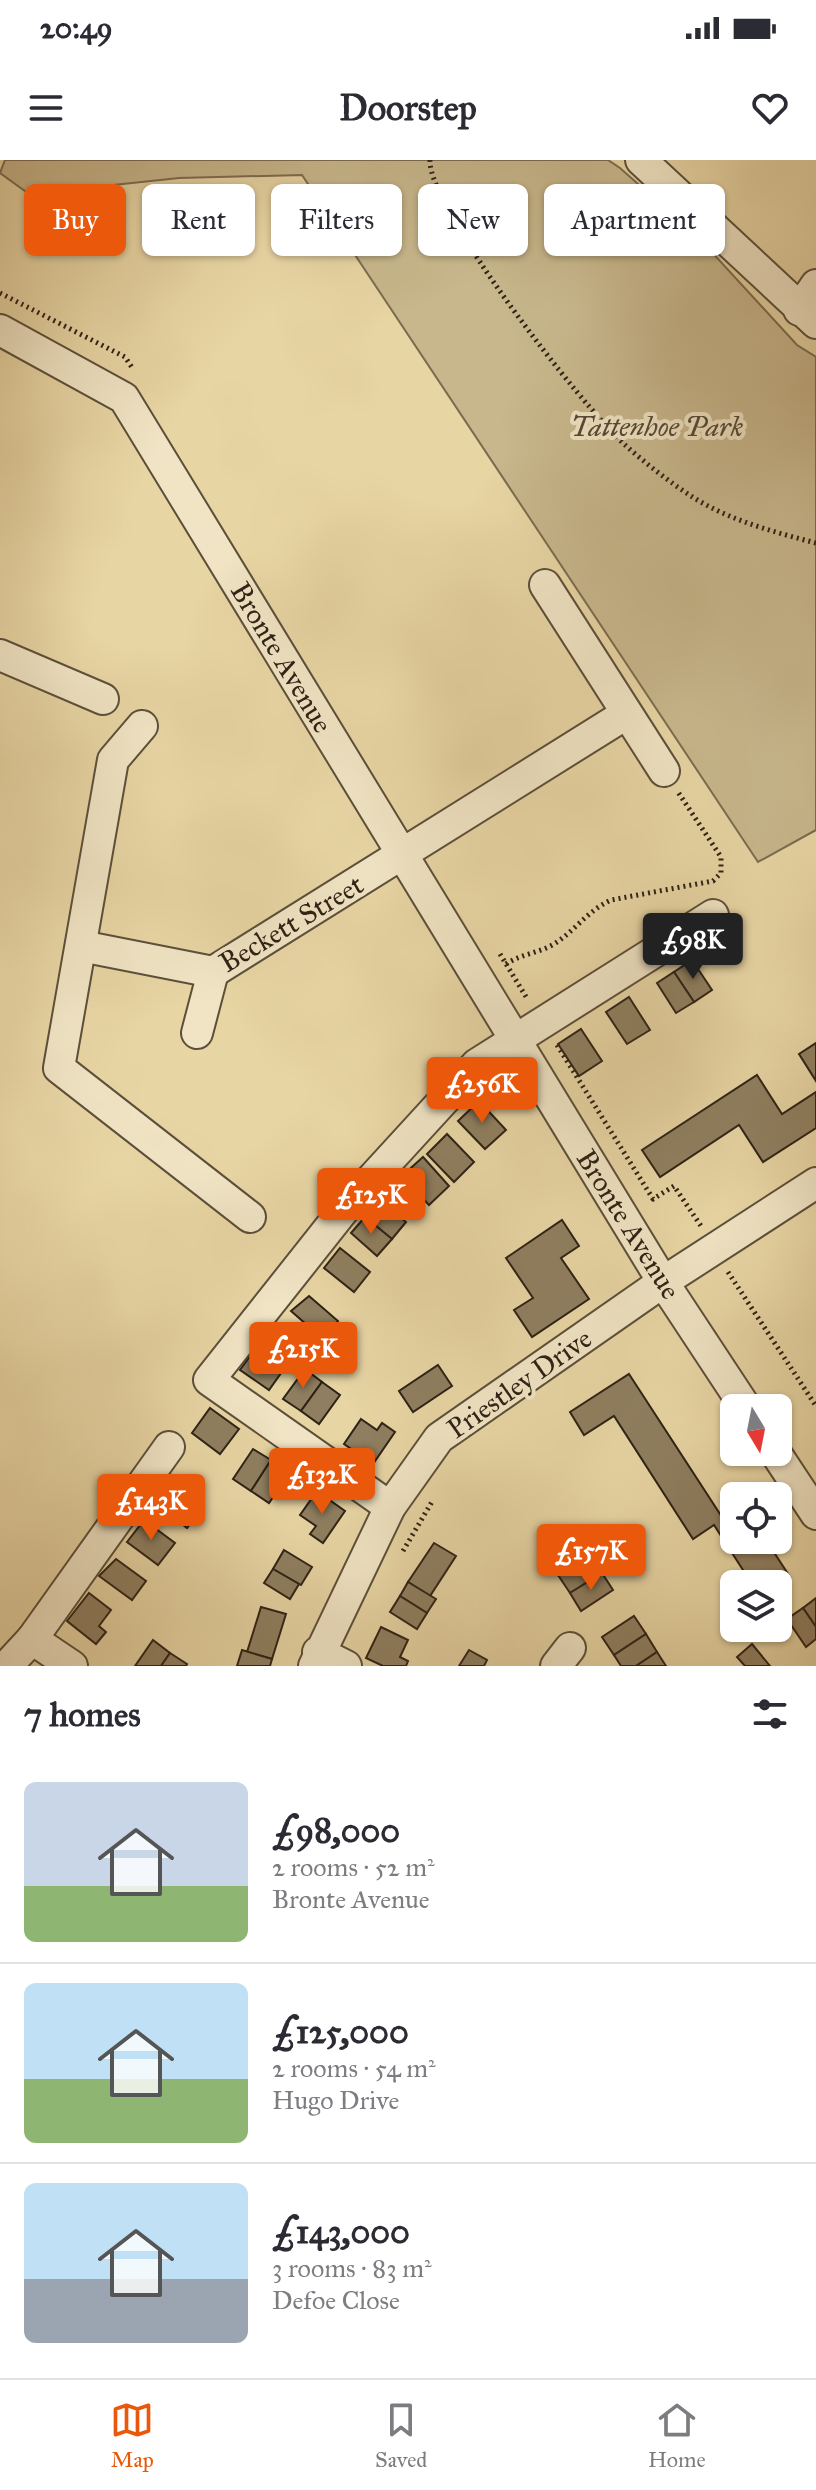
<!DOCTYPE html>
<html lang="en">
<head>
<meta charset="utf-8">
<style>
	:root { --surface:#fff; --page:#f2f2f3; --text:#2b2b33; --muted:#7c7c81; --line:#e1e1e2; --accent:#ea580c }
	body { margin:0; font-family:"IM FELL Great Primer",serif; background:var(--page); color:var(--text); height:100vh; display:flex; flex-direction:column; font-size:30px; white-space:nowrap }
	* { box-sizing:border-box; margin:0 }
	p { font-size:26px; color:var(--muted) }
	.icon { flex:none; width:44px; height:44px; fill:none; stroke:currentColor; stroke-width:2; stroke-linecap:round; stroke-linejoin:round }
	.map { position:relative; height:1506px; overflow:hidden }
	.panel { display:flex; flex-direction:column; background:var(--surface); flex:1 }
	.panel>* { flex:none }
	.banner { position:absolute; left:24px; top:24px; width:768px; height:72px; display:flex; gap:16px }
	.needle { width:52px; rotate:170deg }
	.tools { position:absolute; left:720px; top:1234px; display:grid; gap:16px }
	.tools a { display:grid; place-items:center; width:72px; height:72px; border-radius:12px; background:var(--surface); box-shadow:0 2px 6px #0004; font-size:40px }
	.price { position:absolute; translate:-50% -68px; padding:0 18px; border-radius:8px; background:var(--accent); color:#fff; font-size:26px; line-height:52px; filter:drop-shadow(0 2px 4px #0008) }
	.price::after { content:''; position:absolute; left:50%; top:48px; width:24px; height:18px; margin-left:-12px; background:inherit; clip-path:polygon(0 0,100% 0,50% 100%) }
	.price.on { background:#222; color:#fff }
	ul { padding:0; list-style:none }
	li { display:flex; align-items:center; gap:24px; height:200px; padding:0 24px }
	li+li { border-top:2px solid var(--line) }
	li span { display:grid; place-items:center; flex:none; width:224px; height:160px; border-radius:12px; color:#555 }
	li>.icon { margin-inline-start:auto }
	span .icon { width:96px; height:96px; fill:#fffc; stroke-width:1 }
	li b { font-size:34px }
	h2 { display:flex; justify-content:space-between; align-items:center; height:96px; padding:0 24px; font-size:34px }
	.chip { padding:0 28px; border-radius:12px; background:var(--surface); box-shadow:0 2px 6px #0004; font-size:28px; line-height:72px }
	.chip.on { background:var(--accent); color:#fff }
	.status { display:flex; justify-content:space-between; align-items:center; height:56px; padding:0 40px; background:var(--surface); direction:ltr }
	.status svg { height:22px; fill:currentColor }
	header { display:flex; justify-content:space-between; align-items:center; height:104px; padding:0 24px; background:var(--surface); font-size:36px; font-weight:700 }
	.dock { display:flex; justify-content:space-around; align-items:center; height:112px; border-top:2px solid var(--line); background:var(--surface); font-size:22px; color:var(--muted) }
	.dock a { display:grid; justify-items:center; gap:4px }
	.dock .on { color:var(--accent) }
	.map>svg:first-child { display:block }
</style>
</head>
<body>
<div class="status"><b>20:49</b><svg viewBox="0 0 49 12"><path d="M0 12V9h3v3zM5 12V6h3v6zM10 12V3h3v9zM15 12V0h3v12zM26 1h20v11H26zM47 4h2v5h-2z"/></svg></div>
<header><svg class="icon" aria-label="menu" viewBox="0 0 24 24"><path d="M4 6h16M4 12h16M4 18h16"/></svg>Doorstep<svg class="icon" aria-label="heart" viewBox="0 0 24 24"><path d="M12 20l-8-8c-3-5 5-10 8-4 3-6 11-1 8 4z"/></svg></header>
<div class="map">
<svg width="816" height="1506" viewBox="0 0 816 1506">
	<rect width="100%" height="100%" fill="#e8d5a4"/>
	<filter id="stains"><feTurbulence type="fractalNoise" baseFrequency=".0025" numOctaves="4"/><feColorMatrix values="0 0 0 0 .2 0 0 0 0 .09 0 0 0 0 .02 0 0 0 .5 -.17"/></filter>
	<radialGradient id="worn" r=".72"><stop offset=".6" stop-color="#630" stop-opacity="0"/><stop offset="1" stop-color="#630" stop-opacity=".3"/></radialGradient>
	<polygon fill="#c8b78c" stroke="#7b6c51" stroke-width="2" points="5,0 608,0 620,8 697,76 797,185 816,197 816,670 758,702 302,15 179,18 29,34 0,13"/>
	<g fill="#8f7f60" stroke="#2e2216" stroke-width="2">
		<polygon points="692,800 712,830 694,842 674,812"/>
		<polygon points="674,812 694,842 676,853 657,823"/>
		<polygon points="629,837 650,870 627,884 606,852"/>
		<polygon points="581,869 602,901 579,916 558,884"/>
		<polygon points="816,883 816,921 799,894"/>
		<polygon points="757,915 782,954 816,932 816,968 763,1002 739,965 660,1017 642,990"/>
		<polygon points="479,941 506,970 485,989 458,961"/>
		<polygon points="447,974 474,1002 454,1022 427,994"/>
		<polygon points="423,997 449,1026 429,1045 402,1016"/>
		<polygon points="379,1039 406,1062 392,1079 365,1057"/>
		<polygon points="365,1057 392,1079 377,1096 351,1073"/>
		<polygon points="562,1060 579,1086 561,1098 589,1139 532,1177 514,1150 533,1138 506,1098"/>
		<polygon points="340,1088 370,1112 354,1132 324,1108"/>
		<polygon points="309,1136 338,1161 323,1179 291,1151"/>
		<polygon points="263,1178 275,1187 270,1195 286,1206 269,1230 240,1210"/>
		<polygon points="438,1205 452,1226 413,1252 399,1231"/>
		<polygon points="305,1209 322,1222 301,1251 283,1239"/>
		<polygon points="629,1214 722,1357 734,1349 734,1380 766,1380 790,1417 778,1424 752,1424 714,1365 693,1379 614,1256 584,1275 570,1252"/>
		<polygon points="322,1222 340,1235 319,1264 301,1251"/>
		<polygon points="210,1248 239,1269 220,1294 192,1273"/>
		<polygon points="361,1259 377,1270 382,1263 395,1272 373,1304 344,1284"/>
		<polygon points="253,1289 271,1300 251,1331 233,1319"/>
		<polygon points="271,1300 290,1312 269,1343 251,1331"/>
		<polygon points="173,1323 204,1346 187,1368 156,1344"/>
		<polygon points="317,1331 345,1351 323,1383 310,1374 316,1366 300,1355"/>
		<polygon points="144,1360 175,1383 158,1405 127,1382"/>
		<polygon points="578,1377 590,1395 558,1415 547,1397"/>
		<polygon points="434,1383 456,1396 430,1436 408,1422"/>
		<polygon points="284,1390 312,1407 301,1425 273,1409"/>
		<polygon points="590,1395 602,1413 570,1433 558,1415"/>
		<polygon points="116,1399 146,1421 132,1440 99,1416"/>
		<polygon points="273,1409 299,1424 290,1439 264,1423"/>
		<polygon points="602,1413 613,1430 581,1451 570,1433"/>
		<polygon points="408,1422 436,1439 427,1453 400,1436"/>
		<polygon points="89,1433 111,1450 99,1466 106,1472 96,1484 67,1461"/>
		<polygon points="400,1436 427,1453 417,1469 390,1452"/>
		<polygon points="816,1438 816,1467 803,1448"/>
		<polygon points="261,1447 286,1454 272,1499 247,1492"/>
		<polygon points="803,1448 816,1467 816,1479 806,1487 787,1459"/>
		<polygon points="634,1456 646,1474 614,1495 602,1477"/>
		<polygon points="381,1467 408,1480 400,1497 408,1501 406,1506 383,1506 366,1498"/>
		<polygon points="646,1474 657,1492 636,1506 621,1506 614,1495"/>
		<polygon points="153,1480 170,1493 161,1506 135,1506"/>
		<polygon points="752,1484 770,1506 745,1506 737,1497"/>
		<polygon points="242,1490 272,1499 270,1506 237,1506"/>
		<polygon points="469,1490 487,1500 484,1506 459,1506"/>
		<polygon points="657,1492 666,1506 636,1506"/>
		<polygon points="170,1493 187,1504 186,1506 161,1506"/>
	</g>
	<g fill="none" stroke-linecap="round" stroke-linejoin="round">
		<defs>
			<g id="street">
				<polyline points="641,0 816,163"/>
				<polyline points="799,150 816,125"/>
				<polyline points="0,170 124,238 663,1122 746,1248"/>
				<polyline points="545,425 664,611"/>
				<polyline points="0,495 103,539"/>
				<polyline points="142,566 113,600 59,908 250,1057"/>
				<polyline points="81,786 213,812 626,554"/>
				<polyline points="197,873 213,812"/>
				<polyline points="775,1292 816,1354"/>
				<polyline points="390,1347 209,1220 346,1047 477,904 713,755"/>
				<polyline points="32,1479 169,1287"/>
				<polyline points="318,1492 346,1506"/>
				<polyline points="7,1506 32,1479 72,1506"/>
				<polyline points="314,1506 390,1347 439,1278 663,1122 816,1023"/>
				<polyline points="556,1506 570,1488"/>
			</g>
		</defs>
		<use href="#street" stroke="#5c4f3a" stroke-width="34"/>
		<g stroke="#2e2216" stroke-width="5" stroke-dasharray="2 4" stroke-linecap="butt">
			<path d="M430,0c-2,49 153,247 194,284 20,18 44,37 67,52 37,24 83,36 125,47"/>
			<polyline points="0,133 125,197 133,209"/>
			<polyline points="500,794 528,840"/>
			<path d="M506,804c15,-10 33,-11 48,-20 21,-13 33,-33 57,-44l102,-19 8,-8v-16l-43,-65"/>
			<polyline points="557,885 653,1039 674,1026 701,1066"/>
			<polyline points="728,1112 816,1246"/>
			<polyline points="403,1391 433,1340"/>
		</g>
		<use href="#street" stroke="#f0e4c4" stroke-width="30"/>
	</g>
	<g text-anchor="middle" stroke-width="8" stroke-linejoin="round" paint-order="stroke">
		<g font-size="28" font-style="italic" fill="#544734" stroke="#f0e4c4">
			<text x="657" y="276">Tattenhoe Park</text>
		</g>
		<g font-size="28" fill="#2e2216" stroke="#f0e4c4">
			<text transform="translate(282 497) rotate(59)" y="10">Bronte Avenue</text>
			<text transform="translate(291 763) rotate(-31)" y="10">Beckett Street</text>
			<text transform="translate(629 1064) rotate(58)" y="10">Bronte Avenue</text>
			<text transform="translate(519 1223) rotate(-35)" y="10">Priestley Drive</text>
		</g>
	</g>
	<rect width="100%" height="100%" filter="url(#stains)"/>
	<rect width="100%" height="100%" fill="url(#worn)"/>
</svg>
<div class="tools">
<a><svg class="needle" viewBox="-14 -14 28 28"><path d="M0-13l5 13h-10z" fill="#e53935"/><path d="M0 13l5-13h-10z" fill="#7c7c81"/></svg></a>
<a><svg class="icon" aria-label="locate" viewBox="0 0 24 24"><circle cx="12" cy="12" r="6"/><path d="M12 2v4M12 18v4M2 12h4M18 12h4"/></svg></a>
<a><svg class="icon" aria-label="layers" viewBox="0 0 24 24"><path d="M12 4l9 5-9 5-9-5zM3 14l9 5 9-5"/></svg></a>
</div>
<b class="price on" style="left:693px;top:821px">£98K</b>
<b class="price" style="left:482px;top:965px">£256K</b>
<b class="price" style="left:371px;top:1076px">£125K</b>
<b class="price" style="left:303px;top:1230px">£215K</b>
<b class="price" style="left:322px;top:1356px">£132K</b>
<b class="price" style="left:151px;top:1382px">£143K</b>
<b class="price" style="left:591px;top:1432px">£157K</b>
<div class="banner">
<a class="chip on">Buy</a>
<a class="chip">Rent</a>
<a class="chip">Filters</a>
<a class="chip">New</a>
<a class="chip">Apartment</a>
</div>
</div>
<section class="panel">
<h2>7 homes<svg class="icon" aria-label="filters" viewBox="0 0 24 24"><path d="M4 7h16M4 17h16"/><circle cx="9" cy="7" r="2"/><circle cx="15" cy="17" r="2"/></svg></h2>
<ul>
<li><span style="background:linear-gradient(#c9d6e8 65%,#8fb573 0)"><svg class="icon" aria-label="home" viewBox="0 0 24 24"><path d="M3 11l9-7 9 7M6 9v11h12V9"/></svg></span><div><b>£98,000</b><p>2 rooms · 52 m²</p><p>Bronte Avenue</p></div></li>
<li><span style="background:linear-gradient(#bfe0f5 60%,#8fb573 0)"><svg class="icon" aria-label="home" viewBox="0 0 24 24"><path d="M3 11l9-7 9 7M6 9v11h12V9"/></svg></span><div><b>£125,000</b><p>2 rooms · 54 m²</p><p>Hugo Drive</p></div></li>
<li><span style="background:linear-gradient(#bfe0f5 60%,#9aa5b1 0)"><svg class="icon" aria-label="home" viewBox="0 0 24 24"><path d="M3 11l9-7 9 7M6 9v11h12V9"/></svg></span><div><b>£143,000</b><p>3 rooms · 83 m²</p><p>Defoe Close</p></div></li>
</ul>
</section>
<nav class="dock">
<a class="on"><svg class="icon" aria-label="map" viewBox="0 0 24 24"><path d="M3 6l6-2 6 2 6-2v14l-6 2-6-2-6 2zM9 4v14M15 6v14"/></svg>Map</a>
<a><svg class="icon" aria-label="saved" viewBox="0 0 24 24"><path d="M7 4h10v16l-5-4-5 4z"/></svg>Saved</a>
<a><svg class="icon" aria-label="home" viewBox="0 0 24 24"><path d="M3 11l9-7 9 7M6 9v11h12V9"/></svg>Home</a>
</nav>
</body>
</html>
